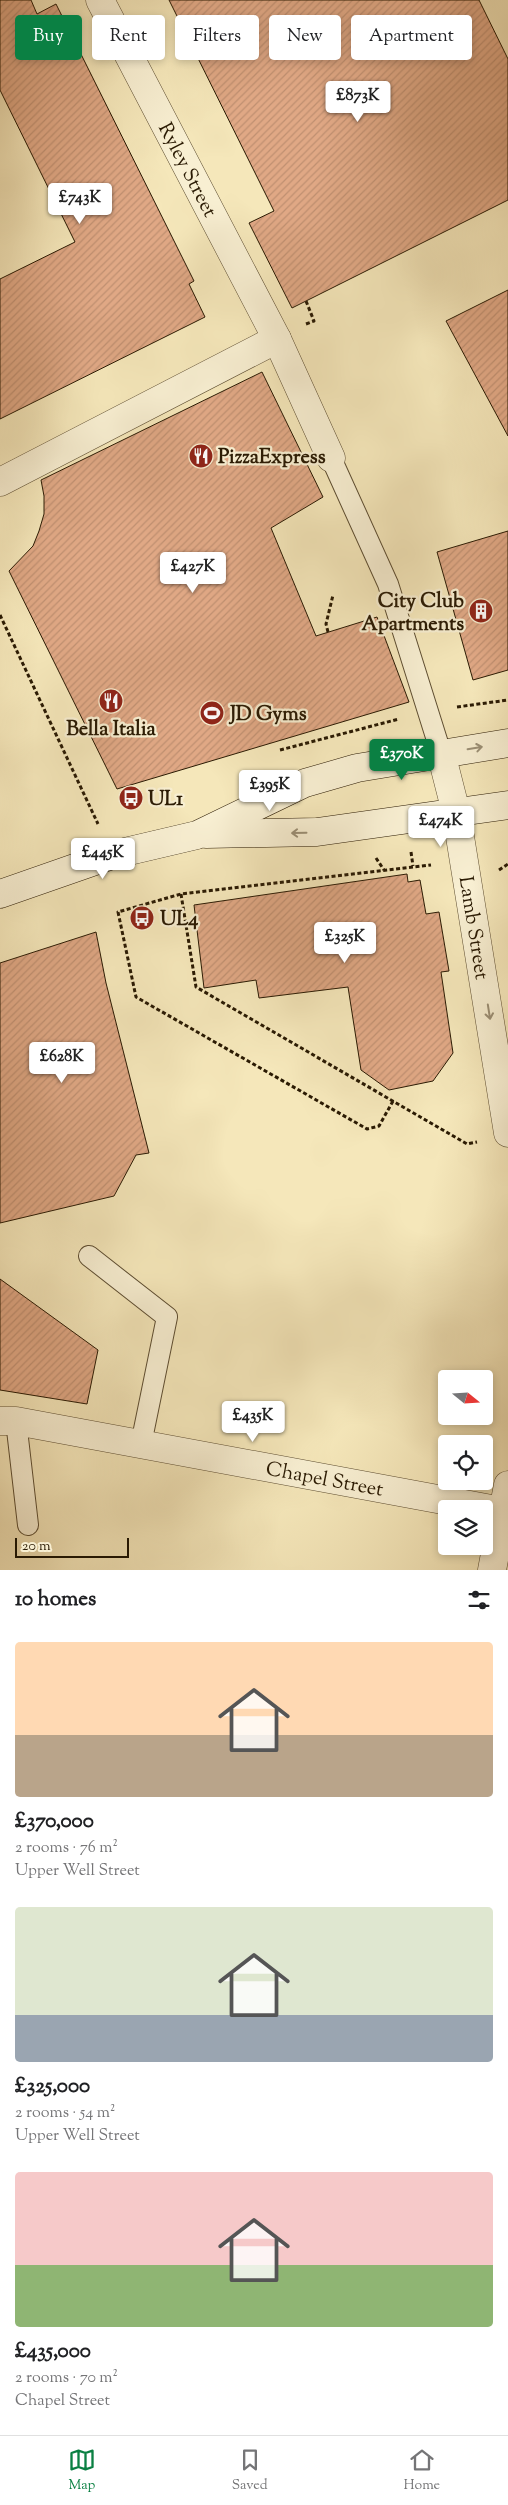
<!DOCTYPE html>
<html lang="en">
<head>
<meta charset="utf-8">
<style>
	:root { --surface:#fff; --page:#f2f2f2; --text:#202124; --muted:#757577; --line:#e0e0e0; --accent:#0b8043 }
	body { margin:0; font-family:"Sorts Mill Goudy",serif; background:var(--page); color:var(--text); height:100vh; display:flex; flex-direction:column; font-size:19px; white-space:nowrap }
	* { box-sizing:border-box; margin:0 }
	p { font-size:16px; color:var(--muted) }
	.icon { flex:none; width:28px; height:28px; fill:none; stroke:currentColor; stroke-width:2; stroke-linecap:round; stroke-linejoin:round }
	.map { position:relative; height:1570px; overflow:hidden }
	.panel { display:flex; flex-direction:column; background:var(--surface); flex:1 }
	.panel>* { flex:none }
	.guide { position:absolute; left:15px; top:15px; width:479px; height:45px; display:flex; gap:10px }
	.needle { width:32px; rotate:108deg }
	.buttons { position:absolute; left:438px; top:1370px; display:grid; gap:10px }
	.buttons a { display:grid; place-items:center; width:55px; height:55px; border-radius:5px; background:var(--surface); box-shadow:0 2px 8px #0003; font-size:25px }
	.scale { position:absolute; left:15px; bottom:12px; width:114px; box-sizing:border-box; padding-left:5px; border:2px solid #2a1a03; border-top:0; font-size:14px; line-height:18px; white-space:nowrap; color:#2a1a03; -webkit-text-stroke:4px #f8efd2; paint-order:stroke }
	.price { position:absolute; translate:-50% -42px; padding:0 11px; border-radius:5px; background:#fff; color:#222; font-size:16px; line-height:32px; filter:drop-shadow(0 1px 2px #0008) }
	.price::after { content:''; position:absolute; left:50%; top:30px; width:15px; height:11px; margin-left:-8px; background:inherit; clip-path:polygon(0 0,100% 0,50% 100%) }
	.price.on { background:var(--accent); color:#fff }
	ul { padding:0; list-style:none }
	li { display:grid; align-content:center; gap:10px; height:265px; padding:0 15px }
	li span { display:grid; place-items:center; height:155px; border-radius:5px; color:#555 }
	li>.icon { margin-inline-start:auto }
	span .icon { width:90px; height:90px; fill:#fffc; stroke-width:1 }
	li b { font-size:21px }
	h2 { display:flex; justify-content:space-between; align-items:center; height:60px; padding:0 15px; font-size:21px }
	.tag { padding:0 18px; border-radius:5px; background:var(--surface); box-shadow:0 2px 8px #0003; font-size:18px; line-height:45px }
	.tag.on { background:var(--accent); color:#fff }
	.tab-bar { display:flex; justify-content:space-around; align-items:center; height:70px; border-top:1px solid var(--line); background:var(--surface); font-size:14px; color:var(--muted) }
	.tab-bar a { display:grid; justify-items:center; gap:2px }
	.tab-bar .on { color:var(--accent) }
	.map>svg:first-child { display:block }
</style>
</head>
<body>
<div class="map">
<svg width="508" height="1570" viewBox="0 0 508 1570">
	<defs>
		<pattern id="building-hatch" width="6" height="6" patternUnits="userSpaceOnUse" patternTransform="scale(1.25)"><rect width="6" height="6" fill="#e0a885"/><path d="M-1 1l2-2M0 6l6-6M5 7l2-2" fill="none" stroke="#c09071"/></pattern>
	</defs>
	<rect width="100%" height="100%" fill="#f5e7ba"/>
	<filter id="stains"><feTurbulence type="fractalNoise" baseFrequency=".004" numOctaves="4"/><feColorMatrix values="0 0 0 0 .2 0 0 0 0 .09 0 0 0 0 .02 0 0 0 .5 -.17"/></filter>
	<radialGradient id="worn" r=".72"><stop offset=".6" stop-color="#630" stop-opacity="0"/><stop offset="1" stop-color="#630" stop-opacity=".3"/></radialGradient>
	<g fill="url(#building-hatch)" stroke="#2a1a03">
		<polygon points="0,0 31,0 37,14 56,4 194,281 189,284 205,317 0,419 0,279 75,242 0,90"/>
		<polygon points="169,0 479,0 508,59 508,200 292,308 249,223 274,211"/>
		<polygon points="508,290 508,436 446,321"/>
		<polygon points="262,372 323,497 271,528 316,636 377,617 409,702 117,789 9,571 33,546 39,531 44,514 44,496 41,480"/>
		<polygon points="508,531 508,670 473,680 437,552"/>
		<polygon points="407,874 408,882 420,880 426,914 439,912 449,971 441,972 453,1053 433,1081 389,1090 361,1070 348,987 259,998 256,980 204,988 194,905"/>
		<polygon points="96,932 106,983 149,1153 136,1155 114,1196 0,1223 0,963"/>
		<polygon points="0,1279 98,1350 87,1404 0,1390"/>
	</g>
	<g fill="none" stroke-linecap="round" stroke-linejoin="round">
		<defs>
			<g id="lane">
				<polyline points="331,458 388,584 441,753"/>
				<polyline points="89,1256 167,1317 141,1444"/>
				<polyline points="16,1421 28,1525"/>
			</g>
			<g id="street">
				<path id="s1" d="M100,0l177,339 54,119"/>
				<polyline points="0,482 277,339"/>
				<path id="s2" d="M441,753l15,59 52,321"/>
				<path id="s3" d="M0,1421h16l486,90"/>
				<polyline points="492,1570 508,1485"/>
			</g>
			<g id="secondary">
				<polyline points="206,834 317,832 508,805"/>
				<polyline points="0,894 112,855 197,835 305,783 357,768 508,743"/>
			</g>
		</defs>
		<use href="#lane" stroke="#5d4d31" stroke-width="22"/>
		<use href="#street" stroke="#5d4d31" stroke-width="29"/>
		<use href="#secondary" stroke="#2a1a03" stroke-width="29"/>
		<g stroke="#2a1a03" stroke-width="3" stroke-dasharray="4 2.5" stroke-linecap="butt">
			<polyline points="306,324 314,321 306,301"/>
			<polyline points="0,615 98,824"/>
			<polyline points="328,632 326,624 333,595"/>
			<polyline points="457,707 508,700"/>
			<polyline points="280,750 399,719"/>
			<polyline points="411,852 413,866"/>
			<polyline points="376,858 384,870"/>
			<polyline points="499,870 508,864"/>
			<polyline points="181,894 196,987 467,1144 477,1142"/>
			<polyline points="393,1101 379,1126 367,1129 136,997 118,912 181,894 431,865"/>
		</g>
		<use href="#lane" stroke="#f8efd2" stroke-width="20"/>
		<use href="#street" stroke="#f8efd2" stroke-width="28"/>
		<use href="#secondary" stroke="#f8efd2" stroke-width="28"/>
	</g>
	<defs><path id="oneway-shaft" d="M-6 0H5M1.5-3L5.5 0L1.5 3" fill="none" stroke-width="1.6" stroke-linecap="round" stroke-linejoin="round" transform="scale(1.25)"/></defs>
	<g stroke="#9b8f75">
		<use href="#oneway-shaft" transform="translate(475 748) rotate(-9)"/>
		<use href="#oneway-shaft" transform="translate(299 833) rotate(179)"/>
		<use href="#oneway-shaft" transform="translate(489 1012) rotate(81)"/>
	</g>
	<defs>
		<symbol id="restaurant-disc" viewBox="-11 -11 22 22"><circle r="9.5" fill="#8f2418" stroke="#f8efd2"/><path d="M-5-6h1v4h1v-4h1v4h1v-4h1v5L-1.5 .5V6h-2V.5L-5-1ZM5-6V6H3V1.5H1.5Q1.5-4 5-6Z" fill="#fff"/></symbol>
		<symbol id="building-disc" viewBox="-11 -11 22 22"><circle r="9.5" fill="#8f2418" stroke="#f8efd2"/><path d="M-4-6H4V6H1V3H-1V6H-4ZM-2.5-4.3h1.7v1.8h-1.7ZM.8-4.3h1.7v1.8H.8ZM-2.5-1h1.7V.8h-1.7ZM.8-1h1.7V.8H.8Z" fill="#fff"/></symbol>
		<symbol id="stadium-disc" viewBox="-11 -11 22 22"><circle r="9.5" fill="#8f2418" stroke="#f8efd2"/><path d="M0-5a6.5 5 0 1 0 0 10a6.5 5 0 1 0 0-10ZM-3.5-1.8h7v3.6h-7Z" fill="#fff"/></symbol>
		<symbol id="bus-disc" viewBox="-11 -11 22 22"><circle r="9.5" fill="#8f2418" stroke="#f8efd2"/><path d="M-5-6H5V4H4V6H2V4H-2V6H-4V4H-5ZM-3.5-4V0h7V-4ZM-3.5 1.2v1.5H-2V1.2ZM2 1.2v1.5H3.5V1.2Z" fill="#fff"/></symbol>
	</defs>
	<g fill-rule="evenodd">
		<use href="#restaurant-disc" x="187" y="442" width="28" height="28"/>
		<use href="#building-disc" x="467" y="597" width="28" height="28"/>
		<use href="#restaurant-disc" x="97" y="687" width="28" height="28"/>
		<use href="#stadium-disc" x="198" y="699" width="28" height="28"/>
		<use href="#bus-disc" x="117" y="784" width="28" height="28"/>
		<use href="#bus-disc" x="128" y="904" width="28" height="28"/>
	</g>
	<g text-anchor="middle" stroke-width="4.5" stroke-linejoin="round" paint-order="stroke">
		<g font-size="20" fill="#2a1a03" stroke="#f8efd2">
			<text dy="7" stroke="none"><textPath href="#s1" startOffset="191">Ryley Street</textPath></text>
			<text dy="7" stroke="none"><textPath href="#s2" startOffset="178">Lamb Street</textPath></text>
			<text dy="7" stroke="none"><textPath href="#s3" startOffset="330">Chapel Street</textPath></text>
		</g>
		<g font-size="20" font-weight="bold" fill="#2a1a03" stroke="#f8efd2" text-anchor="start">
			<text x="218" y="463">PizzaExpress</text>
			<text x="464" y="607" text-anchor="end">City Club<tspan x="464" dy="23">Apartments</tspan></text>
			<text x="230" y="720">JD Gyms</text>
			<text x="111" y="735" text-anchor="middle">Bella Italia</text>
			<text x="148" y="805">UL1</text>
			<text x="160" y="925">UL4</text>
		</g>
	</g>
	<rect width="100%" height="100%" filter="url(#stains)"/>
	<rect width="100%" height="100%" fill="url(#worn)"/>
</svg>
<div class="buttons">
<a><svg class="needle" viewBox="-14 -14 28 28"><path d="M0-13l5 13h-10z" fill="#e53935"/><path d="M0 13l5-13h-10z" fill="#757577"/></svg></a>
<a><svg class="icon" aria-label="locate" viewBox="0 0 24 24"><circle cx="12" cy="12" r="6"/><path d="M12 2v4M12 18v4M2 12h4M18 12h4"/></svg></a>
<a><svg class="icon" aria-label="layers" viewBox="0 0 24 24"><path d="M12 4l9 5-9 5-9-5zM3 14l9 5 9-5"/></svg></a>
</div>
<div class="scale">20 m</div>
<b class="price" style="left:358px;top:123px">£873K</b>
<b class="price" style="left:80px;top:225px">£743K</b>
<b class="price" style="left:193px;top:594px">£427K</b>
<b class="price on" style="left:402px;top:781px">£370K</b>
<b class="price" style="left:270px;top:812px">£395K</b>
<b class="price" style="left:441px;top:848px">£474K</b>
<b class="price" style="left:103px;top:880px">£445K</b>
<b class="price" style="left:345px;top:964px">£325K</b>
<b class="price" style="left:62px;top:1084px">£628K</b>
<b class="price" style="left:253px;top:1443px">£435K</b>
<div class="guide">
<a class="tag on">Buy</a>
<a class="tag">Rent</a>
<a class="tag">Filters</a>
<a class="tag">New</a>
<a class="tag">Apartment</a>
</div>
</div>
<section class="panel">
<h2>10 homes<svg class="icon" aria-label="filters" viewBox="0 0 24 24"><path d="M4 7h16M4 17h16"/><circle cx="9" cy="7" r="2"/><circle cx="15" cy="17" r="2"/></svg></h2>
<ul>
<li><span style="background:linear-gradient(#ffd9b3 60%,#b9a48a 0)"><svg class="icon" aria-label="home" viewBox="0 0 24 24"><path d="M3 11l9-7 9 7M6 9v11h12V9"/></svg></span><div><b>£370,000</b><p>2 rooms · 76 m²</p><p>Upper Well Street</p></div></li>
<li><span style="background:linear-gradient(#dfe7d0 70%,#9aa5b1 0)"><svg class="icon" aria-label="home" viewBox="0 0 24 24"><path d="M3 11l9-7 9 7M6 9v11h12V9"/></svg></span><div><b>£325,000</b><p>2 rooms · 54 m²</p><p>Upper Well Street</p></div></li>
<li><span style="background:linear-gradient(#f6c9c9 60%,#8fb573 0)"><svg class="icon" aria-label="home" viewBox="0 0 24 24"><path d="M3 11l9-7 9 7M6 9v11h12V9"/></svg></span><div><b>£435,000</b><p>2 rooms · 70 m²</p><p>Chapel Street</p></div></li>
</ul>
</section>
<nav class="tab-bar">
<a class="on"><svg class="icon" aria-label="map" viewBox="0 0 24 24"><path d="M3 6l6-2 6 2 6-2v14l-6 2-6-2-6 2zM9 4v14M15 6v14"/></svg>Map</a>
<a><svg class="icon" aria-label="saved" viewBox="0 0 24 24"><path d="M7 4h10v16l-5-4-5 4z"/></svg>Saved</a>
<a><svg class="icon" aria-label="home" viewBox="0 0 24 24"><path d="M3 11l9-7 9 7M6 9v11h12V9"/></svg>Home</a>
</nav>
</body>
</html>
